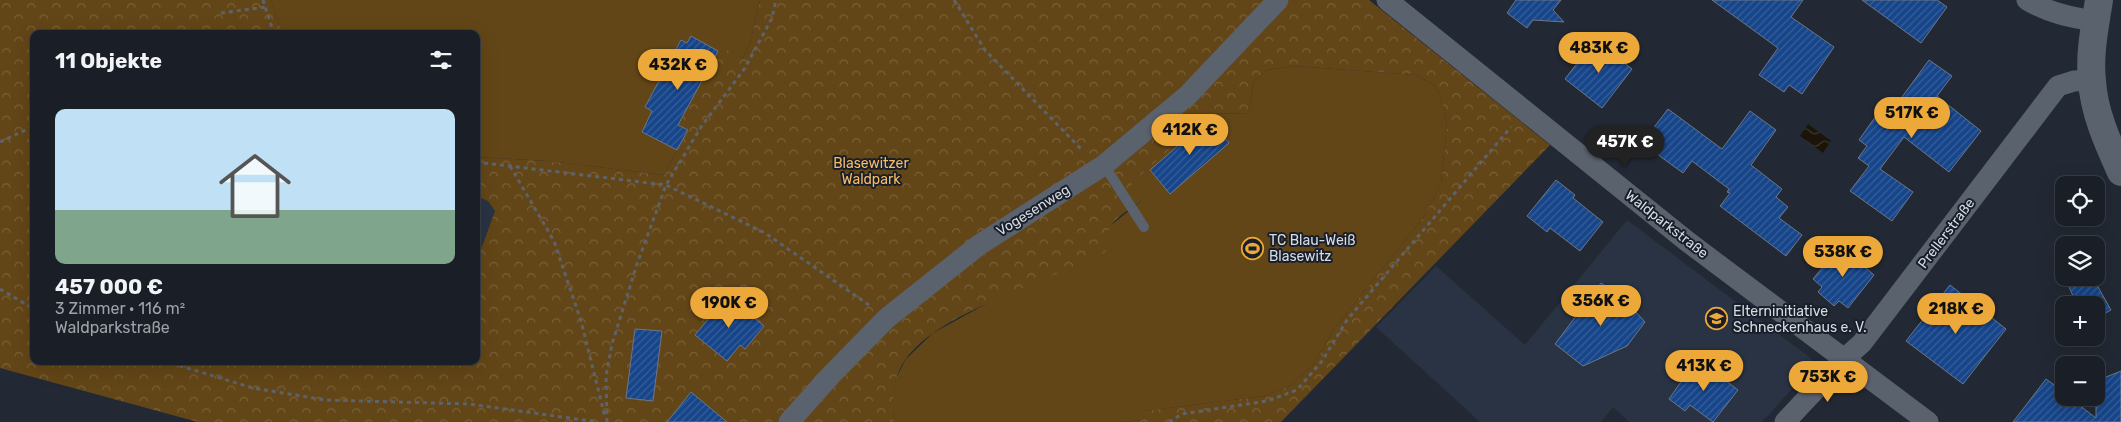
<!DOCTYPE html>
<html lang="de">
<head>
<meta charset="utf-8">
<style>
	:root { --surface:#1a1f27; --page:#272c33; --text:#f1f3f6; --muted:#9fa2a7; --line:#383d44; --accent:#eca93a }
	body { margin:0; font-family:Rubik,sans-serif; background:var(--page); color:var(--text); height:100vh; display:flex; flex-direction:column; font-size:19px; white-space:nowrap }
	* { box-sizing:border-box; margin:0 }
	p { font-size:16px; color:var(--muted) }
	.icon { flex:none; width:28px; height:28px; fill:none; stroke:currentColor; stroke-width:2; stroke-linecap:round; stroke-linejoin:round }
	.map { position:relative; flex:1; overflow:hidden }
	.sheet { position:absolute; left:30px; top:30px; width:450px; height:335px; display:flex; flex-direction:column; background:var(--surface); border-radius:10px; box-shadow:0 5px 20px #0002,0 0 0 1px var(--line) }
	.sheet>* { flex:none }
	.buttons { position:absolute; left:2055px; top:176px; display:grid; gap:10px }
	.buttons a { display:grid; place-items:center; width:50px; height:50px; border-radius:10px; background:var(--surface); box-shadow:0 5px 20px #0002,0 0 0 1px var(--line); font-size:25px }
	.price { position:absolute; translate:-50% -42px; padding:0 11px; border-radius:18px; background:var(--accent); color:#111; font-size:16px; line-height:32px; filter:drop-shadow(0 1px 2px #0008) }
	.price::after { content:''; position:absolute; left:50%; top:30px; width:15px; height:11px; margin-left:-8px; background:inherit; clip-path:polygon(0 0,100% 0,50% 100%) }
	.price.selected { background:#222; color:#fff }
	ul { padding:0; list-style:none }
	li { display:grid; align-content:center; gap:10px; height:265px; padding:0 25px }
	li+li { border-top:1px solid var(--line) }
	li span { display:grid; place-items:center; height:155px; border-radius:10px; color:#555 }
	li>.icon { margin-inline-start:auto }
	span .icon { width:90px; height:90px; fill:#fffc; stroke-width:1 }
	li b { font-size:21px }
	h2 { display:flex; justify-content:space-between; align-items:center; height:60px; padding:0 25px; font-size:21px }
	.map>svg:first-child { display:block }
</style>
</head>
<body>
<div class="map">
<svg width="2121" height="422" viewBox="0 0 2121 422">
	<defs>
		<pattern id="park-crowns" width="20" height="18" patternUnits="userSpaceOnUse" patternTransform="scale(1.25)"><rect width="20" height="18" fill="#634617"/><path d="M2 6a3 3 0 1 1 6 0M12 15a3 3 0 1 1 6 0" fill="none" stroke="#796039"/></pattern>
		<pattern id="water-waves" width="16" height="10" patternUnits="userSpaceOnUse" patternTransform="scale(1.25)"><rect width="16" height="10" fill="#1c1408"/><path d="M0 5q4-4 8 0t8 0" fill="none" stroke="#3c362c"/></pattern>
		<pattern id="building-hatch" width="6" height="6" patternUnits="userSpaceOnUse" patternTransform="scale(1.25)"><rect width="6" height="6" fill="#16458a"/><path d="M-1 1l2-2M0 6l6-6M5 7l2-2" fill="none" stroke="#375f9a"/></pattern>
	</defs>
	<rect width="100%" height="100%" fill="#222934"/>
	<g fill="#293343">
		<polygon points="476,196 488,201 495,211 476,263"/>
		<polygon points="1627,220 1812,359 1812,367 1762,422 1629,422 1613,407 1601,422 1480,422 1376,327 1436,266 1525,345"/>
	</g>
	<g fill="#634617">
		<polygon points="271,0 760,0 750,43 743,58 720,47 680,125 688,130 664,175 549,161 476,157 476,34 286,34 279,24"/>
		<polygon points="1294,66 1416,75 1433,84 1440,94 1447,124 1441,184 1423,218 1334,329 1314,364 1291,385 1264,396 1145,411 1143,420 1120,422 894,422 892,398 896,378 906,359 933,333 1105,239 1109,227 1141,201 1130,183 1211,114 1249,113 1253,82 1267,70"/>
	</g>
	<path fill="url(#park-crowns)" d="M0,0h271l8,24 7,10h-252v327h442v-98l19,-52 -7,-10 -12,-5v-39l73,4 115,14 24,-45 -9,-5 41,-79 23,12 7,-15 10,-43h609l181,145 -269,277h-161l23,-2 1,-9 120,-15 27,-11 23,-21 20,-35 89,-111 18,-34 6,-60 -7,-30 -7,-10 -17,-9 -122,-9 -27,4 -14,12 -4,31 -38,1 -80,69 10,18c-22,16 -37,21 -35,51 -29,13 -58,26 -88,38 -36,16 -89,36 -113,70 -13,19 -13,40 -11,62h-696l-198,-54z"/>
	<polygon fill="url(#water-waves)" points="1808,124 1831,141 1823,153 1800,136"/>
	<g fill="url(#building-hatch)" stroke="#6d7683">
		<polygon points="1516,0 1561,0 1553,10 1564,22 1533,20 1527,28 1507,13"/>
		<polygon points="1712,0 1803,0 1791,17 1834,47 1802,94 1789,85 1784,92 1759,75 1778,48"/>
		<polygon points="1862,0 1937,0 1947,7 1921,43"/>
		<polygon points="691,36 718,51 678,125 688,130 677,150 642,132 652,111 645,107 681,40 687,43"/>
		<polygon points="1595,40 1632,69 1602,108 1565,79"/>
		<polygon points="1929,60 1952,76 1937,96 1981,131 1949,172 1904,137 1880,169 1913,192 1892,221 1850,191 1869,166 1858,158 1867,146 1859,140 1878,113 1886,119"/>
		<polygon points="1668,109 1722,149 1750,111 1776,130 1751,165 1782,189 1776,197 1788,207 1779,218 1802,235 1786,256 1720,206 1730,193 1727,192 1729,189 1692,161 1683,173 1642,143"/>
		<polygon points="1209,119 1229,143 1170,194 1150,170"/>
		<polygon points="1556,180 1575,195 1573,198 1603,222 1580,251 1550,228 1547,232 1527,216"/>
		<polygon points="1840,246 1874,275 1848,308 1839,301 1834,306 1818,292 1822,287 1813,279"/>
		<polygon points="2065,278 2093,278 2111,310 2096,318 2096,305 2077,305"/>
		<polygon points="1601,283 1623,298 1645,322 1627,346 1583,366 1555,344"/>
		<polygon points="1950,285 2006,329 1963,384 1906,341"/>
		<polygon points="727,296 764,326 745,349 740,345 727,361 695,335"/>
		<polygon points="635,329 662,331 653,401 626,398"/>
		<polygon points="1697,359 1738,390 1713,422 1690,405 1685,411 1669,399"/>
		<polygon points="2121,371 2121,422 2013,422 2046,379 2064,392 2064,398 2070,398 2096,418 2096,381"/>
		<polygon points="691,392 727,422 667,422"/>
	</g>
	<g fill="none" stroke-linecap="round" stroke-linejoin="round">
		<g stroke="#5d636d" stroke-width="3" stroke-dasharray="4 4" stroke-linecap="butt">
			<polyline points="263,0 272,28 276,34"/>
			<polyline points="954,0 985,50 1083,151"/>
			<polyline points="221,13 266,7"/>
			<polyline points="0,142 34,126"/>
			<polyline points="476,162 666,185 765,233 869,305"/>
			<polyline points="510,166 554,241 581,321 605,417"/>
			<polyline points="0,289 34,309"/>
			<polyline points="164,361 253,388 325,400 469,404 598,422"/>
			<polyline points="607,422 606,376 612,344 637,264 666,185 701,127 745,68 772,18 776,0"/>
			<polyline points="1169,422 1182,414 1267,401 1297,390 1322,361 1347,320 1511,127"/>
		</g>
		<polyline stroke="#5a626e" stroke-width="10" points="1104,165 1144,227"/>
		<g stroke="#5a626e" stroke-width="21">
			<polyline points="1387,0 1688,242 1928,422"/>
			<path d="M2027,0c22,13 44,18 69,21"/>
			<polyline points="789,422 831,375 887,318 979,245 1104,165 1188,95 1278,0"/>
			<polyline points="1785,422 1844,359 1862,343 2058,86 2074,81 2092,80"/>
		</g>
		<path stroke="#5a626e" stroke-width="28" d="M2099,0c-4,26 -10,54 -7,81 2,32 16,62 29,91"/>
	</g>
	<defs>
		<symbol id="stadium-ring" viewBox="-11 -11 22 22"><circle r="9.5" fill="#191f2a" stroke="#eca93a" stroke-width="1.5"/><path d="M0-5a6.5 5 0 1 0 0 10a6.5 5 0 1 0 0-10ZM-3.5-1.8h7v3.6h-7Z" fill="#eca93a"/></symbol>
		<symbol id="school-ring" viewBox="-11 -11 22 22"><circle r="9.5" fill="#191f2a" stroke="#eca93a" stroke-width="1.5"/><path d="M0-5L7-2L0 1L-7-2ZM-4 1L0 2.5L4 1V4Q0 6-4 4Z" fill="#eca93a"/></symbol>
	</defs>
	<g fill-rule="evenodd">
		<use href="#stadium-ring" x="1240" y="236" width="25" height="25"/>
		<use href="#school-ring" x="1704" y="306" width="25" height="25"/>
	</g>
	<g text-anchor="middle" stroke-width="4" stroke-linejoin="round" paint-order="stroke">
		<g font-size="14" fill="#f7bc64" stroke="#191f2a">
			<text x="871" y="168">Blasewitzer<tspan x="871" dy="16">Waldpark</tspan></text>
		</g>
		<g font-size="14" fill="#d7dce3" stroke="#191f2a">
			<text transform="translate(1033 210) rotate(-32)" y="5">Vogesenweg</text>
			<text transform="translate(1667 224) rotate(38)" y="5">Waldparkstraße</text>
			<text transform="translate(1946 233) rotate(-53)" y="5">Prellerstraße</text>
		</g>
		<g font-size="14" fill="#d7dce3" stroke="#191f2a" text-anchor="start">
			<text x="1269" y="245">TC Blau-Weiß<tspan x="1269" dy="16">Blasewitz</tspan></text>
			<text x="1733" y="316">Elterninitiative<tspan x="1733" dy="16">Schneckenhaus e. V.</tspan></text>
		</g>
	</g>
</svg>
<div class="buttons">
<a><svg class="icon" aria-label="locate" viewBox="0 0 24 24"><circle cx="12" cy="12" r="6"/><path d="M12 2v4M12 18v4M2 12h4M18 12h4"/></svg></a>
<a><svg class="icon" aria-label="layers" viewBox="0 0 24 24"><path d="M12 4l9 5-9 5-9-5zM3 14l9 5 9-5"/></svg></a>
<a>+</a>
<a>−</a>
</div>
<b class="price" style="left:1599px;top:74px">483K €</b>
<b class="price" style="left:678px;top:91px">432K €</b>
<b class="price" style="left:1912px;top:139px">517K €</b>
<b class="price" style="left:1190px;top:156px">412K €</b>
<b class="price selected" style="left:1625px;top:168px">457K €</b>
<b class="price" style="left:1843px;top:278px">538K €</b>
<b class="price" style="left:1601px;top:327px">356K €</b>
<b class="price" style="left:729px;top:329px">190K €</b>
<b class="price" style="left:1956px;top:335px">218K €</b>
<b class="price" style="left:1704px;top:392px">413K €</b>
<b class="price" style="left:1828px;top:403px">753K €</b>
<section class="sheet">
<h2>11 Objekte<svg class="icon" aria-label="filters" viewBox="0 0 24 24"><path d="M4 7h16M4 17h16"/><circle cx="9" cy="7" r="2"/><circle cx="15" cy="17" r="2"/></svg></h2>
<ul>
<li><span style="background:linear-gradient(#bfe0f5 65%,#7fa58c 0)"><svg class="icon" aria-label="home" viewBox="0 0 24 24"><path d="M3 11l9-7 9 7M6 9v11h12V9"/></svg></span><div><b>457 000 €</b><p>3 Zimmer · 116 m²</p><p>Waldparkstraße</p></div></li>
</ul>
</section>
</div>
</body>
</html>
